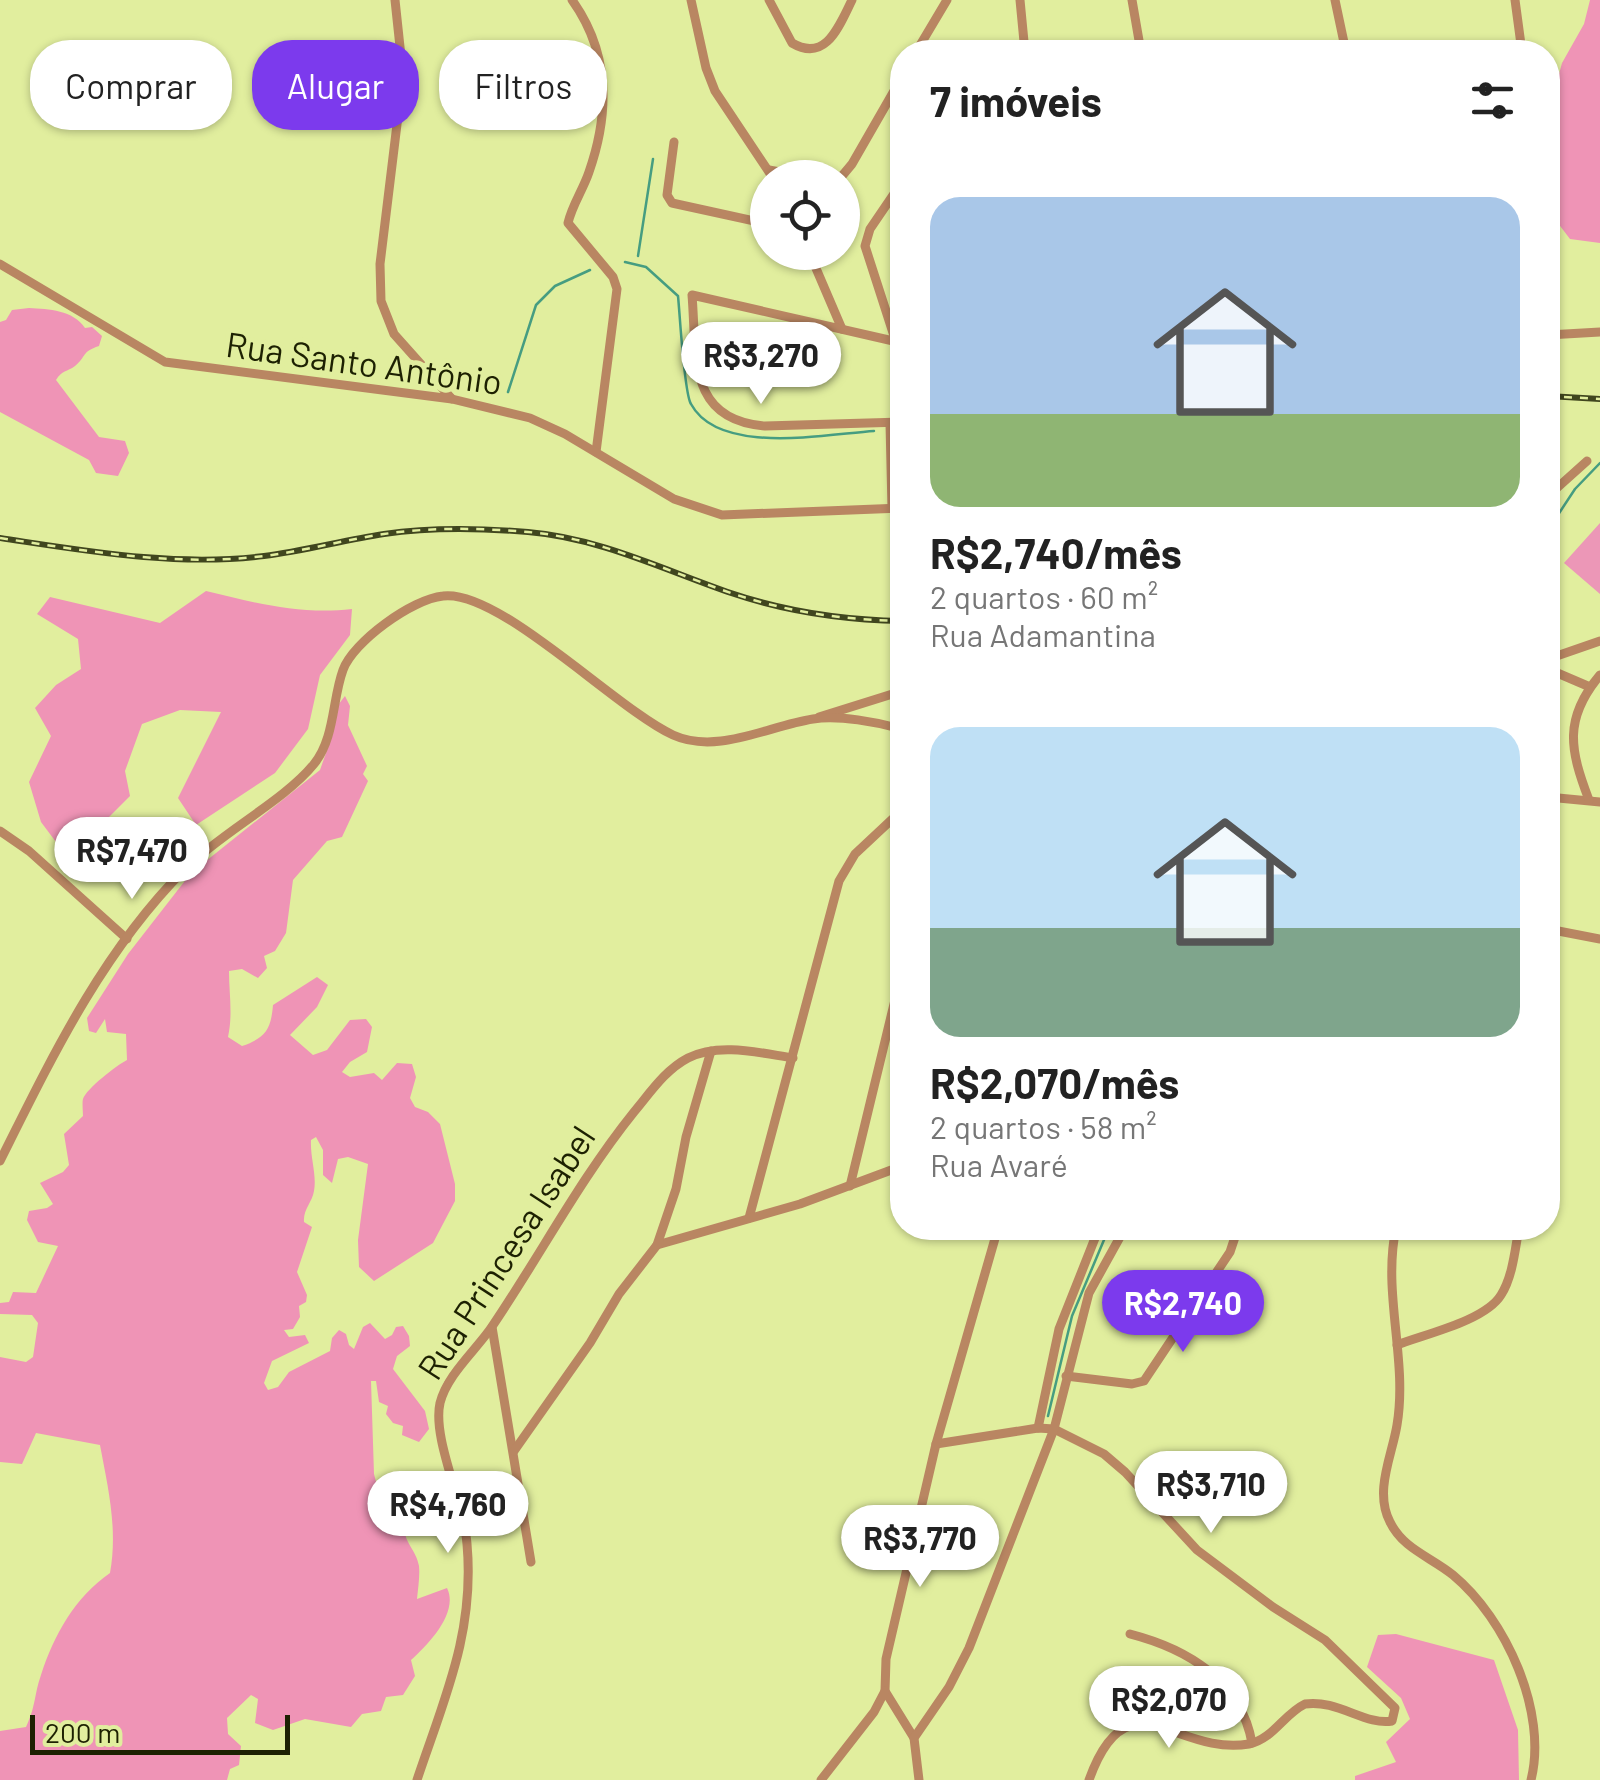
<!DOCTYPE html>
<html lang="pt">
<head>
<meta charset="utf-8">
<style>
	:root { --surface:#fff; --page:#f6f6f6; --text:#222; --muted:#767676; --accent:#7c3aed }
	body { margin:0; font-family:Barlow,sans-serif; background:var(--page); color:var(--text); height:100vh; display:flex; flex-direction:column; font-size:38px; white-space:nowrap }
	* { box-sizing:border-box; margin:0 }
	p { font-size:32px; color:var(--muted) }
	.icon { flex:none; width:55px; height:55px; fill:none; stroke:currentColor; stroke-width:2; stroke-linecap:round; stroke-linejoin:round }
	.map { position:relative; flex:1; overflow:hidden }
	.sheet { position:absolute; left:890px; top:40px; width:670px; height:1200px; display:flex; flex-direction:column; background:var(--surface); border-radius:40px; box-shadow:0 2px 8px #0004 }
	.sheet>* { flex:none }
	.banner { position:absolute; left:30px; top:40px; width:710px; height:90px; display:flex; gap:20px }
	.buttons { position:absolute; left:750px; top:160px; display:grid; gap:20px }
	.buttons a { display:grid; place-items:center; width:110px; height:110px; border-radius:50%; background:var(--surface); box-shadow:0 2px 8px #0004; font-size:50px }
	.scale { position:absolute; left:30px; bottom:25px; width:260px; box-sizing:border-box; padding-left:10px; border:5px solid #1d2102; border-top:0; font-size:28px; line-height:35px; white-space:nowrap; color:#1d2102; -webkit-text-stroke:8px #e1ee9e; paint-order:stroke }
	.price { position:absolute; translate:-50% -85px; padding:0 22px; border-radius:35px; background:#fff; color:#222; font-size:32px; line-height:65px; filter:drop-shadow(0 2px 5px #0008) }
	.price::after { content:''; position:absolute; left:50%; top:60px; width:30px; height:22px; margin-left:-15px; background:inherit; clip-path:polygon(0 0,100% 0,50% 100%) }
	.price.active { background:var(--accent); color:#fff }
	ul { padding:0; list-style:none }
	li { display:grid; align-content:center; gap:20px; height:530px; padding:0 40px }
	li span { display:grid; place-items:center; height:310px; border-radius:30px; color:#555 }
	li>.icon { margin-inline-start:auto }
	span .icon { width:180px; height:180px; fill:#fffc; stroke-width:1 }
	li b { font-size:42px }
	h2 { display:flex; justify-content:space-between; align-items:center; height:120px; padding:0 40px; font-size:42px }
	.chip { padding:0 35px; border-radius:40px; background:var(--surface); box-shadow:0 2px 8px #0004; font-size:35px; line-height:90px }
	.chip.active { background:var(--accent); color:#fff }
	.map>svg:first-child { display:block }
</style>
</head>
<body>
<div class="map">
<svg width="1600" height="1780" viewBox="0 0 1600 1780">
	<rect width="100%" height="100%" fill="#e1ee9e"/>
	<polygon fill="#ec97b7" points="1600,523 1600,594 1564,563"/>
	<g fill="#ef94b6">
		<polygon points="1590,0 1600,0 1600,243 1570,239 1548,210 1548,115 1562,63 1584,24"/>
		<path d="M29,308c20,1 44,2 56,20l7,-1 10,9 -3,10c-18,6 -12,10 -24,20 -8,6 -13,4 -19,14l43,57 26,4 4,12 -11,23 -22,-3 -7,-13 -89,-48v-90l6,-2 6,-10z"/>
		<path d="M206,591c49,12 95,24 146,18l-2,26 -30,40 -12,54 -33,44 -79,52 -18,-27 43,-86 -41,-2 -38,14 -17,47 5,25 -62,62 -27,-36 -12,-40 22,-46 -16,-28 21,-23 25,-16 -3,-30 -41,-25 13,-17 110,26z"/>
		<path d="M345,696l5,10 -2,19 19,41 -4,8 5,7 -26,56 -15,4 -34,39 -7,53 -11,18 -11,5 3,12 -9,10 -16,-9 -13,2c0,23 4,43 -1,66l14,9c23,-8 29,-16 31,-41l44,-28 11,8 -11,22 -27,28 23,20 14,-5 23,-30 16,-1 6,8 -5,25 -17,10 -8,10 8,5 24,-4 8,7 15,-17 15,1 4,13 -6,21 5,9 13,5 12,12 15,60v17l-22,42 -59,38 -15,-14 -1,-27 10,-76 -20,-7 -10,2 -6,24 -9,-8v-25l-7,-13 -5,3c-1,17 6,35 3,51 -2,12 -11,18 -10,31l8,5 -15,45 10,23 -1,7 -7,4 1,11 -7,12 -9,1 5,7 16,-2 4,8 -37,18 -8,22 4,7 10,-3 11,-15 41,-21 2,-13 7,-8 7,4 3,11 5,4 9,-22 7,-4 15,16 7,-4 4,-8 7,-1 6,10 1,10 -13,10 -4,13 32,42 4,18 -10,13 -17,-7 1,-9 -10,-3 -7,-9 2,-8 -9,-4 -3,-21h-5l3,93 8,31 15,6 5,-3 -1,-7 6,-4 7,18c-21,21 1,29 5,51 1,10 -1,23 -2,33l30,-11c12,24 -18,56 -36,72l4,16 -12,19 -17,2 -5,14 -19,3 -11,13 -46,-8 -32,11 -18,-7 3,-24 -7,-4 -24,23 1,16 13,12 -2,19 -9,4 -3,11h-227v-49l26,-4c10,-21 8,-32 15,-52 13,-40 34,-78 69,-102 8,-44 -2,-85 -10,-128l-64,-12 -14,31 -22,-2v-105l26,5 7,-5 5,-34 -6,-8 -32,-1v-11l9,-1 4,-10 23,1 22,-47 -20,-4 -11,-22 2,-9 18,-3 6,-4 -13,-21 23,-11 6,-7 -5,-31 19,-18c0,-3 -1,-14 0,-17 3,-10 34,-34 44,-39l-1,-26 -19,-2 -2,-13 -9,14 -7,-2 -2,-13 41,-64 63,-81 129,-103 13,-37 5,-28z"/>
		<polygon points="1396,1634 1494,1660 1518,1730 1519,1780 1355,1780 1355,1776 1396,1762 1386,1742 1410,1719 1401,1698 1367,1667 1378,1635"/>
	</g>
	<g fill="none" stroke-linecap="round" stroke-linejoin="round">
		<g stroke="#469d81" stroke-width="2.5">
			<polyline points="638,256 653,159"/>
			<path d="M625,262l21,5 32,29c2,19 6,97 13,108 28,52 135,30 183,27"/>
			<polyline points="508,392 536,305 555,286 590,270"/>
			<polyline points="897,429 902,429"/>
			<polyline points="1548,530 1575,489 1600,463"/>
			<polyline points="1048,1416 1072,1316 1109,1228"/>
		</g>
		<g stroke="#b98662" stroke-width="9">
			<polyline points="395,0 403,75 380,264 381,301 394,334 452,399"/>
			<path d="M572,0c38,53 38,112 17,172 -6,18 -17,33 -21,51l45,54 4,12 -21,163"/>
			<polyline points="691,0 706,68 715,91 773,178"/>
			<path d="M769,0l23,43c34,20 47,-17 60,-43"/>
			<polyline points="1020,0 1025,52"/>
			<polyline points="1132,0 1141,52"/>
			<polyline points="1335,0 1346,52"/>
			<polyline points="1515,0 1522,52"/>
			<polyline points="916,52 947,0"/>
			<polyline points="674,142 667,195 672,203 768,224"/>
			<polyline points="769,170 812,178"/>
			<polyline points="834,178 842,176 852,164 902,77"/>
			<polyline points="809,252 842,329"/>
			<polyline points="0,264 165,362 452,399 530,418 565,434 674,499 722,515 902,508"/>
			<polyline points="1548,335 1600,332"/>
			<polyline points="896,342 865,246 870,229 902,182"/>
			<path d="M902,343l-210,-48c5,61 -5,125 73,131l137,-4"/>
			<polyline points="890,423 892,509"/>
			<polyline points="1548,496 1587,461"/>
			<polyline points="1548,659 1600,641"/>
			<polyline points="1548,669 1590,687"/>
			<polyline points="819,717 902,691"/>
			<polyline points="1548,797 1600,802"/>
			<path d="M1589,800c-19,-50 -26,-81 11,-125"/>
			<polyline points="0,831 29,851 127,939"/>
			<polyline points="1548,929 1600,939"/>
			<path d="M1548,1006c8,26 4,48 0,73"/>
			<path d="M0,1161c52,-104 102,-209 185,-292 37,-37 99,-68 129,-105 21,-26 18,-64 29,-94 10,-28 69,-71 100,-74 56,-7 172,112 230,139 44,20 95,-9 140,-16 26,-4 64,3 89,10"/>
			<polyline points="850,1186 902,971"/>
			<polyline points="749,1218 839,881 855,854 902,810"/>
			<polyline points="976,1228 995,1235"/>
			<path d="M1396,1228c-14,65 12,132 1,197 -5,31 -23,66 -7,97 13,27 41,35 63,53 53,44 95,137 78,205"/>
			<polyline points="657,1245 800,1204 902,1166"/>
			<polyline points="492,1327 531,1562"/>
			<path d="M1397,1345c28,-11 88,-24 104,-50 12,-19 14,-46 18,-67"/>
			<polyline points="1066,1376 1132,1384 1144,1381 1230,1252 1238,1228"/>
			<polyline points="1038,1428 1059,1329 1099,1228"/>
			<path d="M936,1444l102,-16 16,1 50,25 21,18 72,78 76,57 52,33 70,68 -3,13c-26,5 -55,-22 -87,-17 -21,10 -32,35 -56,40 -73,13 -121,-72 -160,36"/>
			<polyline points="514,1451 590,1343 619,1294 657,1245 676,1189 686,1137 711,1051"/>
			<path d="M1130,1634c58,15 111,47 122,109"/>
			<polyline points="914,1738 885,1691 886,1659 936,1444 998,1228"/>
			<path d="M417,1780c27,-81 58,-147 50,-236 -3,-42 -35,-105 -27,-141 7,-28 35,-52 51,-75 49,-72 89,-149 143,-216 16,-19 31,-42 54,-54 31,-16 72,-5 105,0"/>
			<polyline points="821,1780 874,1712 885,1691"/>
			<polyline points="919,1780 914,1738 949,1687 969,1648 1054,1429 1089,1293 1125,1228"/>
		</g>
		<defs>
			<g id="rail">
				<polyline points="1548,396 1600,399"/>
				<path d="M0,538c87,13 176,29 264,18 40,-5 80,-16 120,-22 47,-7 96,-6 144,-2 72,6 136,38 203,61 56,19 113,27 171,28"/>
			</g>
		</defs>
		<use href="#rail" stroke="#40461e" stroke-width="6"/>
		<use href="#rail" stroke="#e1ee9e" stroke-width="2.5" stroke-dasharray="8" stroke-linecap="butt"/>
	</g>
	<g text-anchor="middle" stroke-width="10" stroke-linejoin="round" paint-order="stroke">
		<g font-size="35" fill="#1d2102" stroke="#e1ee9e">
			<text transform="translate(364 364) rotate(8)" y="12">Rua Santo Antônio</text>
			<text transform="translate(507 1253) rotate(-57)" y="12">Rua Princesa Isabel</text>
		</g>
	</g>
</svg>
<div class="buttons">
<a><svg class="icon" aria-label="locate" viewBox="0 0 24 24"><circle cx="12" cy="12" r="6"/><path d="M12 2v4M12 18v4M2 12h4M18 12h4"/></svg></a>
</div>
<div class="scale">200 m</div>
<b class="price" style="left:761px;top:407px">R$3,270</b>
<b class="price" style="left:132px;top:902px">R$7,470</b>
<b class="price active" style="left:1183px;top:1355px">R$2,740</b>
<b class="price" style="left:1211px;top:1536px">R$3,710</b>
<b class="price" style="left:448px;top:1556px">R$4,760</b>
<b class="price" style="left:920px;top:1590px">R$3,770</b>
<b class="price" style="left:1169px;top:1751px">R$2,070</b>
<div class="banner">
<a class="chip">Comprar</a>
<a class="chip active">Alugar</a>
<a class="chip">Filtros</a>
</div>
<section class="sheet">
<h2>7 imóveis<svg class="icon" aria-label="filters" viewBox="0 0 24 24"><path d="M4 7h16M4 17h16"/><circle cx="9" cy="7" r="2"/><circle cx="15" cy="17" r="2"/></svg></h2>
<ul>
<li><span style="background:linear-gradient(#a9c7e8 70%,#8fb573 0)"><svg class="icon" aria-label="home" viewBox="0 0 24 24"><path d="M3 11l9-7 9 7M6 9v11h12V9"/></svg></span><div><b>R$2,740/mês</b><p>2 quartos · 60 m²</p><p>Rua Adamantina</p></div></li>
<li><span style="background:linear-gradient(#bfe0f5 65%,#7fa58c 0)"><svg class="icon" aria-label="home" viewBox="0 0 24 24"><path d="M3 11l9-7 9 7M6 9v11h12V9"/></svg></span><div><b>R$2,070/mês</b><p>2 quartos · 58 m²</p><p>Rua Avaré</p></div></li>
</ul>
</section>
</div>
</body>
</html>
